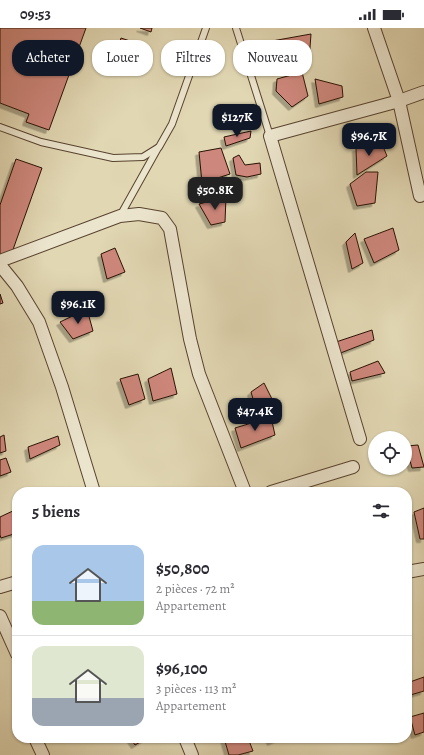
<!DOCTYPE html>
<html lang="fr">
<head>
<meta charset="utf-8">
<style>
	:root { --surface:#fff; --page:#f7f7f7; --text:#2b2b33; --muted:#7c7c81; --line:#e1e1e2; --accent:#111827 }
	body { margin:0; font-family:Alegreya,serif; background:var(--page); color:var(--text); height:100vh; display:flex; flex-direction:column; font-size:15px; white-space:nowrap }
	* { box-sizing:border-box; margin:0 }
	p { font-size:13px; color:var(--muted) }
	.icon { flex:none; width:22px; height:22px; fill:none; stroke:currentColor; stroke-width:2; stroke-linecap:round; stroke-linejoin:round }
	.map { position:relative; flex:1; overflow:hidden }
	.details { position:absolute; left:12px; top:459px; width:400px; height:256px; display:flex; flex-direction:column; background:var(--surface); border-radius:16px; box-shadow:0 1px 3px #0004 }
	.details>* { flex:none }
	.top-card { position:absolute; left:12px; top:12px; width:400px; height:36px; display:flex; gap:8px }
	.fabs { position:absolute; left:368px; top:403px; display:grid; gap:8px }
	.fabs a { display:grid; place-items:center; width:44px; height:44px; border-radius:50%; background:var(--surface); box-shadow:0 1px 3px #0004; font-size:20px }
	.price { position:absolute; translate:-50% -34px; padding:0 9px; border-radius:8px; background:var(--accent); color:#fff; font-size:13px; line-height:26px; filter:drop-shadow(0 1px 2px #0008) }
	.price::after { content:''; position:absolute; left:50%; top:24px; width:12px; height:9px; margin-left:-6px; background:inherit; clip-path:polygon(0 0,100% 0,50% 100%) }
	.price.current { background:#222; color:#fff }
	ul { padding:0; list-style:none }
	li { display:flex; align-items:center; gap:12px; height:100px; padding:0 20px }
	li+li { border-top:1px solid var(--line) }
	li span { display:grid; place-items:center; flex:none; width:112px; height:80px; border-radius:12px; color:#555 }
	li>.icon { margin-inline-start:auto }
	span .icon { width:48px; height:48px; fill:#fffc; stroke-width:1 }
	li b { font-size:17px }
	h2 { display:flex; justify-content:space-between; align-items:center; height:48px; padding:0 20px; font-size:17px }
	.chip { padding:0 14px; border-radius:16px; background:var(--surface); box-shadow:0 1px 3px #0004; font-size:14px; line-height:36px }
	.chip.current { background:var(--accent); color:#fff }
	.status { display:flex; justify-content:space-between; align-items:center; height:28px; padding:0 20px; background:var(--surface); direction:ltr }
	.status svg { height:11px; fill:currentColor }
	.map>svg:first-child { display:block }
</style>
</head>
<body>
<div class="status"><b>09:53</b><svg viewBox="0 0 49 12"><path d="M0 12V9h3v3zM5 12V6h3v6zM10 12V3h3v9zM15 12V0h3v12zM26 1h20v11H26zM47 4h2v5h-2z"/></svg></div>
<div class="map">
<svg width="424" height="727" viewBox="0 0 424 727">
	<defs>
		<filter id="shadow"><feDropShadow dx="-3.5" dy="3.5" stdDeviation="0" flood-color="#0004"/></filter>
	</defs>
	<rect width="100%" height="100%" fill="#e1d7b3"/>
	<filter id="stains"><feTurbulence type="fractalNoise" baseFrequency=".005" numOctaves="4"/><feColorMatrix values="0 0 0 0 .2 0 0 0 0 .09 0 0 0 0 .02 0 0 0 .5 -.17"/></filter>
	<radialGradient id="worn" r=".72"><stop offset=".6" stop-color="#630" stop-opacity="0"/><stop offset="1" stop-color="#630" stop-opacity=".3"/></radialGradient>
	<g fill="#ce877b" stroke="#291102" filter="url(#shadow)">
		<polygon points="0,0 86,0 49,102 26,94 29,86 0,75"/>
		<polygon points="140,0 152,0 151,4"/>
		<polygon points="311,6 309,33 287,34 288,28 279,26 272,13"/>
		<polygon points="121,10 145,18 140,33 116,25"/>
		<polygon points="302,44 308,68 292,79 276,63 277,51"/>
		<polygon points="315,51 342,58 343,69 319,76"/>
		<polygon points="251,103 250,110 226,118 224,109"/>
		<polygon points="382,116 387,128 357,147 356,120"/>
		<polygon points="221,120 230,146 202,155 199,124"/>
		<polygon points="239,127 245,137 260,135 261,146 247,149 236,147 233,130"/>
		<polygon points="16,131 42,140 10,230 0,226 0,177"/>
		<polygon points="366,144 378,144 375,175 357,178 350,156"/>
		<polygon points="226,169 225,194 211,197 199,176"/>
		<polygon points="393,200 399,222 374,235 364,211"/>
		<polygon points="355,205 363,235 352,241 346,214"/>
		<polygon points="115,220 125,244 107,251 101,226"/>
		<polygon points="0,266 3,275 0,276"/>
		<polygon points="87,281 93,303 73,311 60,294"/>
		<polygon points="372,302 374,312 338,326 336,314"/>
		<polygon points="378,333 385,345 352,353 350,344"/>
		<polygon points="171,340 177,366 153,373 148,351"/>
		<polygon points="138,346 145,371 129,377 120,351"/>
		<polygon points="264,355 275,377 258,388 251,364"/>
		<polygon points="271,389 275,407 241,420 235,400"/>
		<polygon points="4,407 6,423 0,425 0,409"/>
		<polygon points="58,408 60,417 30,431 28,419"/>
		<polygon points="418,417 424,439 412,440 406,418"/>
		<polygon points="6,430 11,444 0,448 0,432"/>
		<polygon points="424,480 424,511 420,511 414,484"/>
		<polygon points="17,481 17,505 1,510 0,507 0,489"/>
		<polygon points="424,649 424,663 407,668 407,655"/>
		<polygon points="424,685 424,704 415,707 410,689"/>
		<polygon points="130,710 147,710 135,717"/>
		<polygon points="224,710 248,710 253,723 238,727 229,727"/>
		<polygon points="269,710 280,710 271,714"/>
	</g>
	<g fill="none" stroke-linecap="round" stroke-linejoin="round">
		<defs>
			<g id="service">
				<polyline points="236,0 270,108"/>
				<polyline points="0,99 41,114 113,130 143,129 159,119 172,96 206,0"/>
				<polyline points="120,188 158,120"/>
			</g>
			<g id="minor">
				<polyline points="374,0 399,73 420,168"/>
				<polyline points="0,233 120,188 139,186 162,190 170,201 190,311 199,346 245,464"/>
				<polyline points="0,237 17,258 39,294 62,359 94,464"/>
				<polyline points="360,411 270,108 399,73 424,64"/>
				<polyline points="271,464 353,439"/>
				<polyline points="407,544 424,541"/>
				<polyline points="0,559 17,554"/>
				<polyline points="0,588 17,626"/>
				<polyline points="35,710 43,727"/>
				<polyline points="185,710 192,727"/>
			</g>
		</defs>
		<use href="#service" stroke="#57422e" stroke-width="8"/>
		<use href="#minor" stroke="#57422e" stroke-width="14"/>
		<use href="#service" stroke="#ece5ce" stroke-width="6"/>
		<use href="#minor" stroke="#ece5ce" stroke-width="12"/>
	</g>
	<rect width="100%" height="100%" filter="url(#stains)"/>
	<rect width="100%" height="100%" fill="url(#worn)"/>
</svg>
<div class="fabs">
<a><svg class="icon" aria-label="locate" viewBox="0 0 24 24"><circle cx="12" cy="12" r="6"/><path d="M12 2v4M12 18v4M2 12h4M18 12h4"/></svg></a>
</div>
<b class="price" style="left:237px;top:110px">$127K</b>
<b class="price" style="left:369px;top:129px">$96.7K</b>
<b class="price current" style="left:215px;top:183px">$50.8K</b>
<b class="price" style="left:78px;top:297px">$96.1K</b>
<b class="price" style="left:255px;top:404px">$47.4K</b>
<div class="top-card">
<a class="chip current">Acheter</a>
<a class="chip">Louer</a>
<a class="chip">Filtres</a>
<a class="chip">Nouveau</a>
</div>
<section class="details">
<h2>5 biens<svg class="icon" aria-label="filters" viewBox="0 0 24 24"><path d="M4 7h16M4 17h16"/><circle cx="9" cy="7" r="2"/><circle cx="15" cy="17" r="2"/></svg></h2>
<ul>
<li><span style="background:linear-gradient(#a9c7e8 70%,#8fb573 0)"><svg class="icon" aria-label="home" viewBox="0 0 24 24"><path d="M3 11l9-7 9 7M6 9v11h12V9"/></svg></span><div><b>$50,800</b><p>2 pièces · 72 m²</p><p>Appartement</p></div></li>
<li><span style="background:linear-gradient(#dfe7d0 65%,#9aa5b1 0)"><svg class="icon" aria-label="home" viewBox="0 0 24 24"><path d="M3 11l9-7 9 7M6 9v11h12V9"/></svg></span><div><b>$96,100</b><p>3 pièces · 113 m²</p><p>Appartement</p></div></li>
</ul>
</section>
</div>
</body>
</html>
